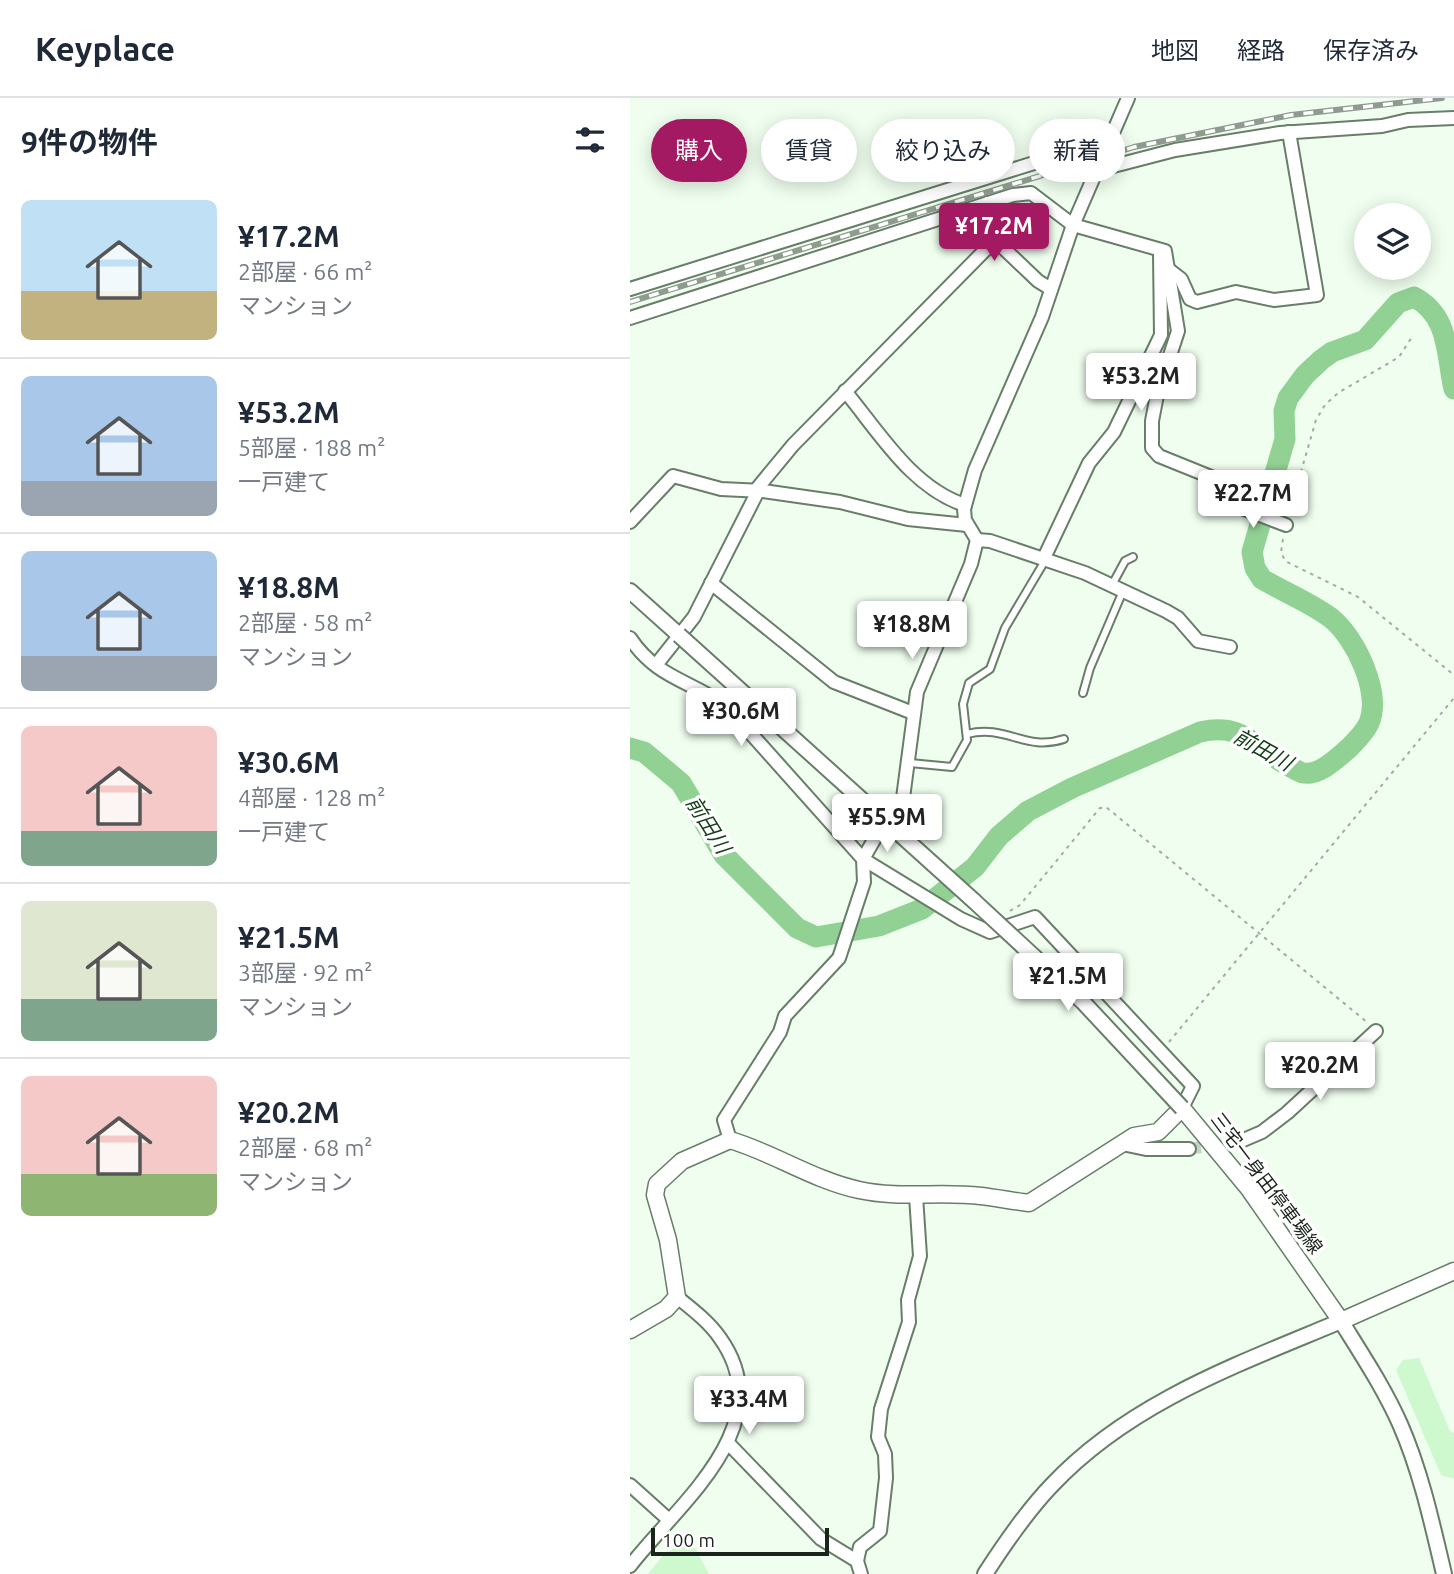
<!DOCTYPE html>
<html lang="ja">
<head>
<meta charset="utf-8">
<style>
	:root { --surface:#fff; --page:#f6f6f7; --text:#1f2937; --muted:#747a83; --line:#e0e1e3; --accent:#a41a62 }
	body { margin:0; font-family:Ubuntu,"Noto Sans JP",sans-serif; background:var(--page); color:var(--text); height:100vh; display:flex; flex-direction:column; font-size:26px; white-space:nowrap }
	* { box-sizing:border-box; margin:0 }
	p { font-size:23px; color:var(--muted) }
	.icon { flex:none; width:38px; height:38px; fill:none; stroke:currentColor; stroke-width:2; stroke-linecap:round; stroke-linejoin:round }
	.map { position:relative; flex:1; overflow:hidden }
	.drawer { display:flex; flex-direction:column; background:var(--surface); width:630px }
	.drawer>* { flex:none }
	.banner { position:absolute; left:21px; top:21px; width:665px; height:63px; display:flex; gap:14px }
	.tools { position:absolute; left:724px; top:105px; display:grid; gap:14px }
	.tools a { display:grid; place-items:center; width:77px; height:77px; border-radius:50%; background:var(--surface); box-shadow:0 4px 18px #0003; font-size:35px }
	.scale { position:absolute; left:21px; bottom:18px; width:178px; box-sizing:border-box; padding-left:7px; border:4px solid #1b241c; border-top:0; font-size:19px; line-height:24px; white-space:nowrap; color:#1b241c; -webkit-text-stroke:5px #fff; paint-order:stroke }
	.price { position:absolute; translate:-50% -60px; padding:0 16px; border-radius:7px; background:#fff; color:#222; font-size:23px; line-height:46px; filter:drop-shadow(0 2px 4px #0008) }
	.price::after { content:''; position:absolute; left:50%; top:42px; width:21px; height:16px; margin-left:-10px; background:inherit; clip-path:polygon(0 0,100% 0,50% 100%) }
	.price.on { background:var(--accent); color:#fff }
	ul { padding:0; list-style:none }
	li { display:flex; align-items:center; gap:21px; height:175px; padding:0 21px }
	li+li { border-top:2px solid var(--line) }
	li span { display:grid; place-items:center; flex:none; width:196px; height:140px; border-radius:10px; color:#555 }
	li>.icon { margin-inline-start:auto }
	span .icon { width:84px; height:84px; fill:#fffc; stroke-width:1 }
	li b { font-size:30px }
	h2 { display:flex; justify-content:space-between; align-items:center; height:84px; padding:0 21px; font-size:30px }
	.tag { padding:0 24px; border-radius:32px; background:var(--surface); box-shadow:0 4px 18px #0003; font-size:24px; line-height:63px }
	.tag.on { background:var(--accent); color:#fff }
	header { display:flex; align-items:center; gap:42px; box-sizing:border-box; height:98px; padding:0 35px; background:var(--surface); border-bottom:2px solid var(--line) }
	header strong { font-size:33px }
	nav { display:flex; gap:38px; margin-inline-start:auto; font-size:24px }
	main { display:flex; flex:1; min-height:0 }
	.map>svg:first-child { display:block }
</style>
</head>
<body>
<header>
<strong>Keyplace</strong>
<nav><a>地図</a><a>経路</a><a>保存済み</a></nav>
</header>
<main>
<section class="drawer">
<h2>9件の物件<svg class="icon" aria-label="filters" viewBox="0 0 24 24"><path d="M4 7h16M4 17h16"/><circle cx="9" cy="7" r="2"/><circle cx="15" cy="17" r="2"/></svg></h2>
<ul>
<li><span style="background:linear-gradient(#bfe0f5 65%,#c2b280 0)"><svg class="icon" aria-label="home" viewBox="0 0 24 24"><path d="M3 11l9-7 9 7M6 9v11h12V9"/></svg></span><div><b>¥17.2M</b><p>2部屋 · 66 m²</p><p>マンション</p></div></li>
<li><span style="background:linear-gradient(#a9c7e8 75%,#9aa5b1 0)"><svg class="icon" aria-label="home" viewBox="0 0 24 24"><path d="M3 11l9-7 9 7M6 9v11h12V9"/></svg></span><div><b>¥53.2M</b><p>5部屋 · 188 m²</p><p>一戸建て</p></div></li>
<li><span style="background:linear-gradient(#a9c7e8 75%,#9aa5b1 0)"><svg class="icon" aria-label="home" viewBox="0 0 24 24"><path d="M3 11l9-7 9 7M6 9v11h12V9"/></svg></span><div><b>¥18.8M</b><p>2部屋 · 58 m²</p><p>マンション</p></div></li>
<li><span style="background:linear-gradient(#f6c9c9 75%,#7fa58c 0)"><svg class="icon" aria-label="home" viewBox="0 0 24 24"><path d="M3 11l9-7 9 7M6 9v11h12V9"/></svg></span><div><b>¥30.6M</b><p>4部屋 · 128 m²</p><p>一戸建て</p></div></li>
<li><span style="background:linear-gradient(#dfe7d0 70%,#7fa58c 0)"><svg class="icon" aria-label="home" viewBox="0 0 24 24"><path d="M3 11l9-7 9 7M6 9v11h12V9"/></svg></span><div><b>¥21.5M</b><p>3部屋 · 92 m²</p><p>マンション</p></div></li>
<li><span style="background:linear-gradient(#f6c9c9 70%,#8fb573 0)"><svg class="icon" aria-label="home" viewBox="0 0 24 24"><path d="M3 11l9-7 9 7M6 9v11h12V9"/></svg></span><div><b>¥20.2M</b><p>2部屋 · 68 m²</p><p>マンション</p></div></li>
</ul>
</section>
<div class="map">
<svg width="824" height="1476" viewBox="0 0 824 1476">
	<rect width="100%" height="100%" fill="#effeef"/>
	<g fill="#cef9cf">
		<polygon points="789,1260 820,1333 824,1335 824,1381 811,1377 766,1272 773,1262"/>
		<polygon points="53,1446 65,1450 79,1476 18,1476 35,1455"/>
	</g>
	<g fill="none" stroke-linecap="round" stroke-linejoin="round">
		<path stroke="#91d194" stroke-width="21" d="M0,650l14,4 37,31 43,72 73,73 19,9 63,-11 43,-17 53,-42 24,-31 29,-25 44,-23 128,-56c45,-10 53,16 89,34 4,2 10,6 14,7 17,3 35,-16 46,-25 7,-7 16,-16 20,-25 13,-30 -14,-86 -38,-105 -20,-15 -47,-26 -69,-39l-7,-11 -3,-16 33,-113 -1,-28 4,-13 17,-23 16,-15 11,-8 33,-12 33,-37 16,-6c36,19 32,57 40,92"/>
		<g stroke="#c5d2c5" stroke-width="12" stroke-dasharray="12 6" stroke-linecap="butt">
			<polyline points="245,740 273,700"/>
			<polyline points="559,1051 611,1043"/>
		</g>
		<defs>
			<g id="service">
				<polyline points="482,487 495,463 503,459"/>
				<polyline points="453,595 460,570 493,493"/>
				<path d="M337,636c40,-10 58,18 97,5"/>
				<polyline points="280,665 322,669 337,642 333,606 339,585 360,571 375,530 416,461"/>
			</g>
			<g id="minor">
				<polyline points="468,72 545,52 650,35 752,28 778,22 824,20"/>
				<polyline points="358,105 365,142 408,183 421,191"/>
				<polyline points="538,171 551,181 560,201 567,204 606,194 644,202 687,197 659,34"/>
				<polyline points="0,191 481,41"/>
				<polyline points="0,220 383,97 401,95 443,127 535,153 548,233 527,297 522,323 522,350 529,358 581,379 612,410 656,427"/>
				<path d="M215,293c34,41 67,97 120,114"/>
				<polyline points="125,393 163,347 365,142"/>
				<polyline points="0,424 43,378 91,391 133,393 210,404 278,421 337,427"/>
				<polyline points="347,442 360,443 455,475 536,513 548,520 568,543 600,549"/>
				<polyline points="414,460 459,365 484,334 531,237 530,155"/>
				<polyline points="81,485 204,584 283,615"/>
				<path d="M0,540c28,42 62,42 98,70l135,151 98,60 29,13 45,-15 158,169 -11,22"/>
				<polyline points="26,567 64,519 128,393"/>
				<polyline points="273,700 287,594 341,466 347,442 335,422 334,411 345,372 412,219 443,127 498,0"/>
				<polyline points="100,1042 94,1022 150,934 155,918 209,860 234,784 233,761 245,740"/>
				<polyline points="611,1043 632,1034 657,1015 746,933"/>
				<polyline points="492,1046 516,1051 559,1051"/>
				<polyline points="98,1345 191,1441 227,1463 231,1476"/>
				<polyline points="0,1387 39,1422"/>
				<polyline points="227,1463 230,1449 250,1433 256,1380 255,1356 248,1339 251,1311 279,1224 278,1202 290,1158 286,1098"/>
				<path d="M0,1468c49,-63 152,-141 90,-228 -11,-16 -28,-29 -43,-41"/>
			</g>
			<g id="tertiary">
				<polyline points="0,493 49,537"/>
				<polyline points="303,766 344,803"/>
				<path d="M355,1476c20,-31 41,-62 67,-89 78,-83 187,-121 289,-164 21,34 43,67 59,103 21,48 32,99 44,150"/>
			</g>
			<path id="secondary" d="M0,1232l36,-21 11,-12 -9,-57 -13,-45 2,-11 25,-23 48,-21c44,13 83,40 129,50 41,9 81,1 122,6 16,2 32,5 48,7l105,-67 24,-4 24,-24 67,81 92,132 113,-50"/>
		</defs>
		<use href="#service" stroke="#687e69" stroke-width="10"/>
		<use href="#minor" stroke="#687e69" stroke-width="16"/>
		<use href="#tertiary" stroke="#687e69" stroke-width="18"/>
		<use href="#secondary" stroke="#687e69" stroke-width="19"/>
		<g stroke="#a0ada1" stroke-width="2" stroke-dasharray="3.5 5" stroke-linecap="butt">
			<polyline points="659,415 686,322 695,307 708,295 769,259 782,239"/>
			<polyline points="653,441 651,454 655,463 728,499 824,577"/>
			<polyline points="380,813 390,807 470,710 476,709 738,925"/>
			<polyline points="539,944 824,600"/>
		</g>
		<use href="#service" stroke="#fff" stroke-width="6"/>
		<use href="#minor" stroke="#fff" stroke-width="12"/>
		<use href="#tertiary" stroke="#fff" stroke-width="14"/>
		<use href="#secondary" stroke="#fff" stroke-width="16"/>
		<defs>
			<polyline id="rail" points="0,204 504,49 661,17 812,0"/>
		</defs>
		<use href="#rail" stroke="#8f9b8f" stroke-width="6"/>
		<use href="#rail" stroke="#fff" stroke-width="3.5" stroke-dasharray="10" stroke-linecap="butt"/>
		<defs>
			<g id="tertiary-bridge">
				<polyline points="49,537 303,766"/>
				<polyline points="344,803 453,904 552,1010"/>
			</g>
		</defs>
		<use href="#tertiary-bridge" stroke="#687e69" stroke-width="18" stroke-linecap="butt"/>
		<use href="#tertiary-bridge" stroke="#fff" stroke-width="14"/>
	</g>
	<g text-anchor="middle" stroke-width="7" stroke-linejoin="round" paint-order="stroke">
		<g font-size="19" fill="#1b241c" stroke="#fff">
			<text transform="translate(637 1085) rotate(53)" y="7">三宅一身田停車場線</text>
		</g>
		<g font-size="21" font-style="italic" fill="#15411a" stroke="#fff">
			<text transform="translate(633 652) rotate(29)" y="7">前田川</text>
			<text transform="translate(78 727) rotate(58)" y="7">前田川</text>
		</g>
	</g>
</svg>
<div class="tools">
<a><svg class="icon" aria-label="layers" viewBox="0 0 24 24"><path d="M12 4l9 5-9 5-9-5zM3 14l9 5 9-5"/></svg></a>
</div>
<div class="scale">100 m</div>
<b class="price on" style="left:364px;top:165px">¥17.2M</b>
<b class="price" style="left:511px;top:315px">¥53.2M</b>
<b class="price" style="left:623px;top:432px">¥22.7M</b>
<b class="price" style="left:282px;top:563px">¥18.8M</b>
<b class="price" style="left:111px;top:650px">¥30.6M</b>
<b class="price" style="left:257px;top:756px">¥55.9M</b>
<b class="price" style="left:438px;top:915px">¥21.5M</b>
<b class="price" style="left:690px;top:1004px">¥20.2M</b>
<b class="price" style="left:119px;top:1338px">¥33.4M</b>
<div class="banner">
<a class="tag on">購入</a>
<a class="tag">賃貸</a>
<a class="tag">絞り込み</a>
<a class="tag">新着</a>
</div>
</div>
</main>
</body>
</html>
